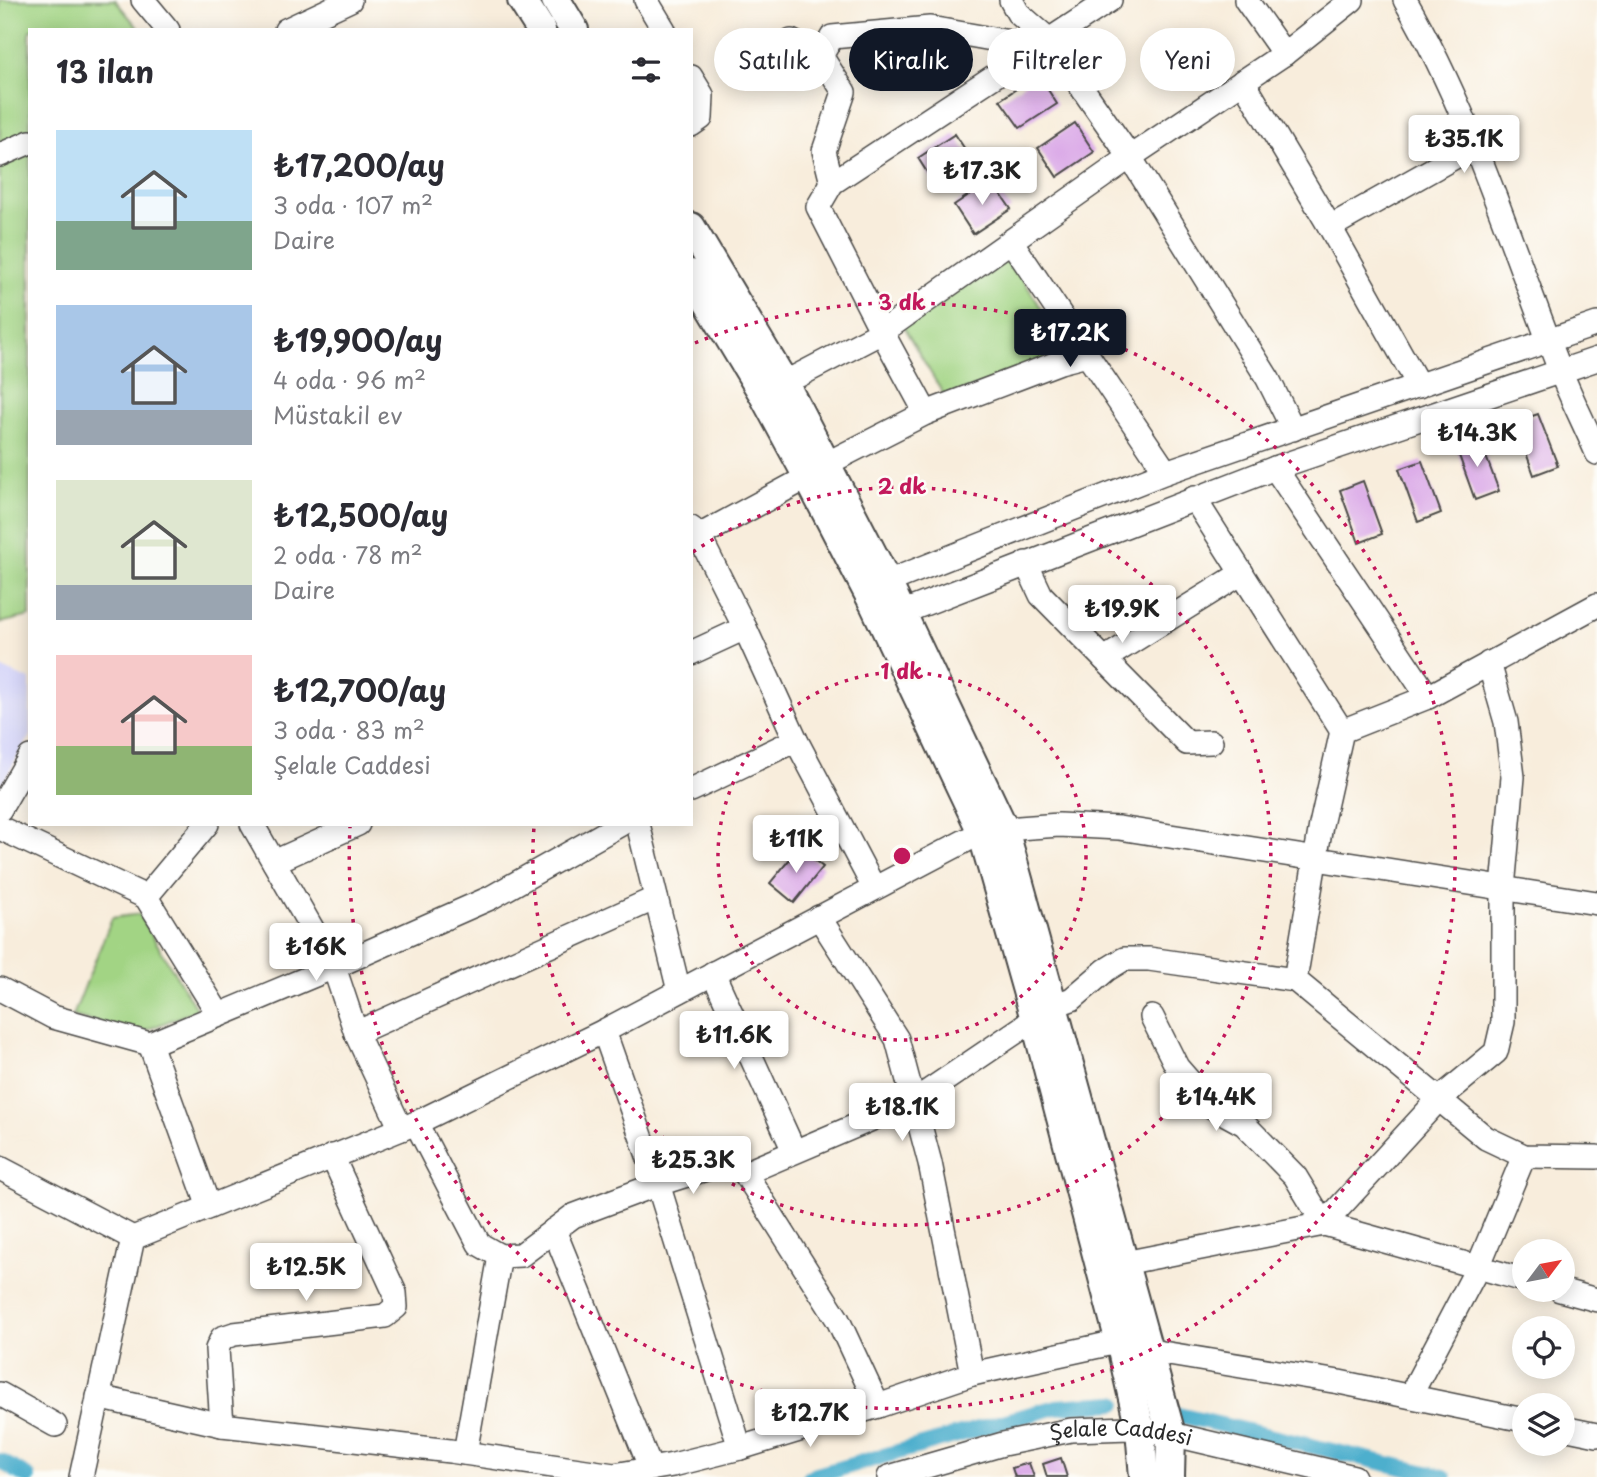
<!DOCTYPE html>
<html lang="tr">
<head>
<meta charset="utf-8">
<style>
	:root { --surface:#fff; --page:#f7f7f7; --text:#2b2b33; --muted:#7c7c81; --accent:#111827 }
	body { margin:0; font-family:"Playpen Sans",sans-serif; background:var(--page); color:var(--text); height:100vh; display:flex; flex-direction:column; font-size:26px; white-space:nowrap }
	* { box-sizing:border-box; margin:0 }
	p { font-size:23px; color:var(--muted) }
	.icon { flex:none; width:38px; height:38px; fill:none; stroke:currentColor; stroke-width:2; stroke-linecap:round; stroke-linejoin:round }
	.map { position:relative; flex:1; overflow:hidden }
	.drawer { position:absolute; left:28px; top:28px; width:665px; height:798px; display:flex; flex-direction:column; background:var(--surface); border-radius:0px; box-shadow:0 4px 18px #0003 }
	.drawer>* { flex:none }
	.hud { position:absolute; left:714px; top:28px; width:665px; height:63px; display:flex; gap:14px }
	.needle { width:46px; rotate:58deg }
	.buttons { position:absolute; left:1512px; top:1239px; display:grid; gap:14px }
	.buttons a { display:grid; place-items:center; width:63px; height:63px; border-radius:50%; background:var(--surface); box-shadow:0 4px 18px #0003; font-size:35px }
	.price { position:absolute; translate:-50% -60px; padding:0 16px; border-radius:7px; background:#fff; color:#222; font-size:23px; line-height:46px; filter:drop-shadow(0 2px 4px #0008) }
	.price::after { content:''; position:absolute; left:50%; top:42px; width:21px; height:16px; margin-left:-10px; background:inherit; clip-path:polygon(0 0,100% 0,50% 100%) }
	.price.current { background:var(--accent); color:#fff }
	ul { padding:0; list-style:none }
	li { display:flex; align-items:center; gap:21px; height:175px; padding:0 28px }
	li span { display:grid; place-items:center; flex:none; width:196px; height:140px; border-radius:0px; color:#555 }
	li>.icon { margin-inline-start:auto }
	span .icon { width:84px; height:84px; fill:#fffc; stroke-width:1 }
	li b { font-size:30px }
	h2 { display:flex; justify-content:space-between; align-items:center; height:84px; padding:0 28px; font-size:30px }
	.chip { padding:0 24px; border-radius:32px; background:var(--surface); box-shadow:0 4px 18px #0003; font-size:24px; line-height:63px }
	.chip.current { background:var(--accent); color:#fff }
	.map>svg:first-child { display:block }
</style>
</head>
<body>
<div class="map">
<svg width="1597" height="1477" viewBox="0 0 1597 1477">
	<rect width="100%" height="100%" fill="#fdfcf7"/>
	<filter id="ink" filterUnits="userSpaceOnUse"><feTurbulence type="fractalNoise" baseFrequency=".0143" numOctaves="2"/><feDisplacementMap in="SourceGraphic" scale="14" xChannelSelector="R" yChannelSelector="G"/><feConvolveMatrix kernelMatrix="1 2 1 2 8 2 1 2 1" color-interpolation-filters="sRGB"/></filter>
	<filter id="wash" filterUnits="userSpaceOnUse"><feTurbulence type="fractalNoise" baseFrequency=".00686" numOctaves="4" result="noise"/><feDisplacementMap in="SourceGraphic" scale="28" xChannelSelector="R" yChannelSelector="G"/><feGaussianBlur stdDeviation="1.57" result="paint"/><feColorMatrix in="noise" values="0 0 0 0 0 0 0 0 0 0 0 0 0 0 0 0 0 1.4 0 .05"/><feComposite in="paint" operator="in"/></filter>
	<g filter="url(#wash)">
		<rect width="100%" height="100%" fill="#f8eddc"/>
		<polygon fill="#d7d7f8" points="0,667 30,680 30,736 0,787"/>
		<g fill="#a2d484" stroke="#668058" stroke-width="2">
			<polygon points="0,0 115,0 140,30 30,30 30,616 0,623"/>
			<polygon points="1008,256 1071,355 945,397 903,326"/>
			<polygon points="139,914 197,1010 139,1033 73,1016 112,918"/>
		</g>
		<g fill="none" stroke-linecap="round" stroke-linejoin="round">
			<g stroke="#4eafcd" stroke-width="16">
				<polyline points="1174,1414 1444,1477"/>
				<polyline points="0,1461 28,1477"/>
				<polyline points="810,1477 1056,1407 1115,1403"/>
			</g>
		</g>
		<g id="blocks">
			<g fill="#dcace8">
				<polygon points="1038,74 1057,104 1020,128 1000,100"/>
				<polygon points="1075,123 1094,152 1057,177 1038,148"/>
				<polygon points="955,134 974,163 937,188 918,158"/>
				<polygon points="991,180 1011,209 973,234 954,205"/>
				<polygon points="1538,414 1558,466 1534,475 1515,422"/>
				<polygon points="1479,438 1499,491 1475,500 1456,447"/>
				<polygon points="1422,461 1441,513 1418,522 1399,469"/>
				<polygon points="1363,481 1382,534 1359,543 1340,490"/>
				<polygon points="799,848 823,867 794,903 770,883"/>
				<polygon points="1061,1458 1067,1477 1047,1477 1043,1464"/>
				<polygon points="1029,1463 1034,1477 1015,1477 1012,1468"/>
			</g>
		</g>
	</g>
	<g filter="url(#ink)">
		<use href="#blocks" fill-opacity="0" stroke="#4a4846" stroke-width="2"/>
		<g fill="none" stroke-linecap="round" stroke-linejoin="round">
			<defs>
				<g id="minor">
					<polyline points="143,0 168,30"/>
					<polyline points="646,0 664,30"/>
					<polyline points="1011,0 1018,13 1048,39 1130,157 1268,379 1293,429"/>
					<polyline points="1246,0 1284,54"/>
					<path d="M1405,0c68,118 105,244 155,370 11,28 25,55 37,83"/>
					<polyline points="286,30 350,0"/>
					<polyline points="791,41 821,56 844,92 824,151 832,183"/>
					<polyline points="821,56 832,37 930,28 1037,47"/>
					<polyline points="691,77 702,95 701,118 691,125"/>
					<polyline points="1243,81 1330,227 1419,386"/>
					<polyline points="0,155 30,142"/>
					<polyline points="1330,227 1476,145"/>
					<polyline points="1011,241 1166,472"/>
					<polyline points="784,383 882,332 818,207 832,183 1110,0"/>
					<polyline points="926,413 882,332 1130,157 1284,54 1352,0"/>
					<polyline points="826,464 926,413 1060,362 1087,355"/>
					<polyline points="1275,468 1428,697"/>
					<polyline points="1194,498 1342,731"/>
					<polyline points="691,528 699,536 745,628 796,740 874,888"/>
					<polyline points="699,536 808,477"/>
					<polyline points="1026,563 1041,595 1187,743 1211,742"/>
					<polyline points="887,582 1166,472 1597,324"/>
					<polyline points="1597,605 1428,697 1342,731 1321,825 1295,980 1486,1138 1524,1156 1597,1157"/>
					<polyline points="901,613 1275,468 1597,359"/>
					<polyline points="691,653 745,628"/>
					<polyline points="1104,659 1242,573"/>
					<polyline points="691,790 796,740"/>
					<polyline points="0,809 30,757"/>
					<polyline points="252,824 334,967 356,1033 401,1129"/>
					<polyline points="638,824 679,991"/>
					<polyline points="0,828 146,897 219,1015"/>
					<polyline points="1004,829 1059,825 1119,828 1597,903"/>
					<polyline points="274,862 358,824"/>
					<polyline points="146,897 207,824"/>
					<polyline points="819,917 897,1039 930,1163 972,1374"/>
					<polyline points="713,973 794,1151"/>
					<polyline points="0,989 53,1017 150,1044 334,967 490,898 621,824"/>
					<polyline points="1052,1006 1072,999 1106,970 1124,959 1149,959 1295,980"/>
					<polyline points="1152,1017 1177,1067 1211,1106 1244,1124 1295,1176 1324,1224 1438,1100 1496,1052 1503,1022 1503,888 1513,777 1506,722 1489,663"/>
					<polyline points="604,1031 658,1184 740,1448"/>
					<polyline points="356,1033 656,898"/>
					<polyline points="150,1044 209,1207"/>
					<polyline points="416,1123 479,1244 500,1256 521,1255 573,1216 658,1184 728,1162 745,1173 914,1101 1035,1019"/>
					<polyline points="0,1168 133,1238"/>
					<polyline points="745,1173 838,1320 878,1406"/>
					<polyline points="554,1230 651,1469"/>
					<polyline points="1124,1263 1324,1224 1524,1280"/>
					<polyline points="1560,1290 1597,1300"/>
					<polyline points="0,1394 55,1425"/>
					<polyline points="1410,1396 1478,1267 1524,1156"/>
					<polyline points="98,1397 222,1425 450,1451 614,1475 673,1465 740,1448 878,1406 972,1374 1108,1344 1339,1382 1524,1420"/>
					<polyline points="222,1425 217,1349 222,1338 234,1334 385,1316 396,1307 395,1293 332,1156"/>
					<polyline points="1563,1428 1597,1435"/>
					<polyline points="465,1453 500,1256"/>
					<polyline points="81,1477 133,1238 416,1123 604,1031 982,832"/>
					<path id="s1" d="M889,1477l114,-33 68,-14 59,-2 41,6 183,43"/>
				</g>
				<g id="major">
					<polyline points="522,0 541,30"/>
					<polyline points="556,0 574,30"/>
					<polyline points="691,227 784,383 887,582 1004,829 1171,1434 1170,1477"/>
					<polyline points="691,274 762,392 808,477 874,604 982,832 1035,1019 1121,1346 1140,1429 1144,1477"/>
				</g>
			</defs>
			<use href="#minor" stroke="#4a4846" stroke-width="26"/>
			<use href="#major" stroke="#4a4846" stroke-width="32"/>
			<use href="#minor" stroke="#fff" stroke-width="23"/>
			<use href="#major" stroke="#fff" stroke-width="28"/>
		</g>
	</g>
	<g fill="none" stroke="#c2185b" stroke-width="3.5" stroke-dasharray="3.5 7">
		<circle cx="902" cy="856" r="184"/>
		<path d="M693 552A369 369 0 1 1 534 827"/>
		<path d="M695 343A553 553 0 1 1 350 827"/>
	</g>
	<g text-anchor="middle" stroke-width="5" stroke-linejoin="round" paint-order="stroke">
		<g font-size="21" fill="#2b2b2b" stroke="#fdfcf7">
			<text dy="7" stroke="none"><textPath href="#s1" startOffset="238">Şelale Caddesi</textPath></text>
		</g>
	</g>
	<circle cx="902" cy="856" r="10" fill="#c2185b" stroke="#fdfcf7" stroke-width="3.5"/>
	<g font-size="21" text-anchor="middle" font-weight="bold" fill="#c2185b" stroke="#fdfcf7" stroke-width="5" stroke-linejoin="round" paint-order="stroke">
		<text x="902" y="310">3 dk</text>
		<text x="902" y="494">2 dk</text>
		<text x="902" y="679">1 dk</text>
	</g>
</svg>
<div class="buttons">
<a><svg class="needle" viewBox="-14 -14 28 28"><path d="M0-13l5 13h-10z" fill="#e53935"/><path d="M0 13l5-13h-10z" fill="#7c7c81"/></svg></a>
<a><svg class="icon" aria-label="locate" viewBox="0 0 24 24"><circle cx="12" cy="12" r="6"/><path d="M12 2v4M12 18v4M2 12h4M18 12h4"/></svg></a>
<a><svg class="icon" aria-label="layers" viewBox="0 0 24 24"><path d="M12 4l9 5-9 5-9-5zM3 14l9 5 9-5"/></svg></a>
</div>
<b class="price" style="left:1464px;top:175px">₺35.1K</b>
<b class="price" style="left:982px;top:207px">₺17.3K</b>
<b class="price current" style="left:1070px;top:369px">₺17.2K</b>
<b class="price" style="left:1477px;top:469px">₺14.3K</b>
<b class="price" style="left:1122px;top:645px">₺19.9K</b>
<b class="price" style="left:796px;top:875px">₺11K</b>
<b class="price" style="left:316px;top:983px">₺16K</b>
<b class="price" style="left:734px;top:1071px">₺11.6K</b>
<b class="price" style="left:1216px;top:1133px">₺14.4K</b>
<b class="price" style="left:902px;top:1143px">₺18.1K</b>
<b class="price" style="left:693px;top:1196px">₺25.3K</b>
<b class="price" style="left:306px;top:1303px">₺12.5K</b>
<b class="price" style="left:810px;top:1449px">₺12.7K</b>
<div class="hud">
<a class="chip">Satılık</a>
<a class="chip current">Kiralık</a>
<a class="chip">Filtreler</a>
<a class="chip">Yeni</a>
</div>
<section class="drawer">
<h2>13 ilan<svg class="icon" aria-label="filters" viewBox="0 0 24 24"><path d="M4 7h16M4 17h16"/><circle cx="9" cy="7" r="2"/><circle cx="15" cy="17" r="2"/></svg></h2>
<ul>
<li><span style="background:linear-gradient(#bfe0f5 65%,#7fa58c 0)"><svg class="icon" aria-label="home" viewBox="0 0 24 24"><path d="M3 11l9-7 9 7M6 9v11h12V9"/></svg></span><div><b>₺17,200/ay</b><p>3 oda · 107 m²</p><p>Daire</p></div></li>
<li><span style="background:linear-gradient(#a9c7e8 75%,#9aa5b1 0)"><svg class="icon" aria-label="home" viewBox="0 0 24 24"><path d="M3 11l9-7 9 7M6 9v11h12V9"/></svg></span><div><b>₺19,900/ay</b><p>4 oda · 96 m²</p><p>Müstakil ev</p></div></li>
<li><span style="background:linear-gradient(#dfe7d0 75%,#9aa5b1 0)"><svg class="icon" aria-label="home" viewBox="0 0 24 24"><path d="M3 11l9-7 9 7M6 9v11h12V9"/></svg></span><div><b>₺12,500/ay</b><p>2 oda · 78 m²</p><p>Daire</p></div></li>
<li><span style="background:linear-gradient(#f6c9c9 65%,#8fb573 0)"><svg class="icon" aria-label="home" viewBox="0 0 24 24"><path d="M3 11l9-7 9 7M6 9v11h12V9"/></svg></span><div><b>₺12,700/ay</b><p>3 oda · 83 m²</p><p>Şelale Caddesi</p></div></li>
</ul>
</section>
</div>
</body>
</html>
